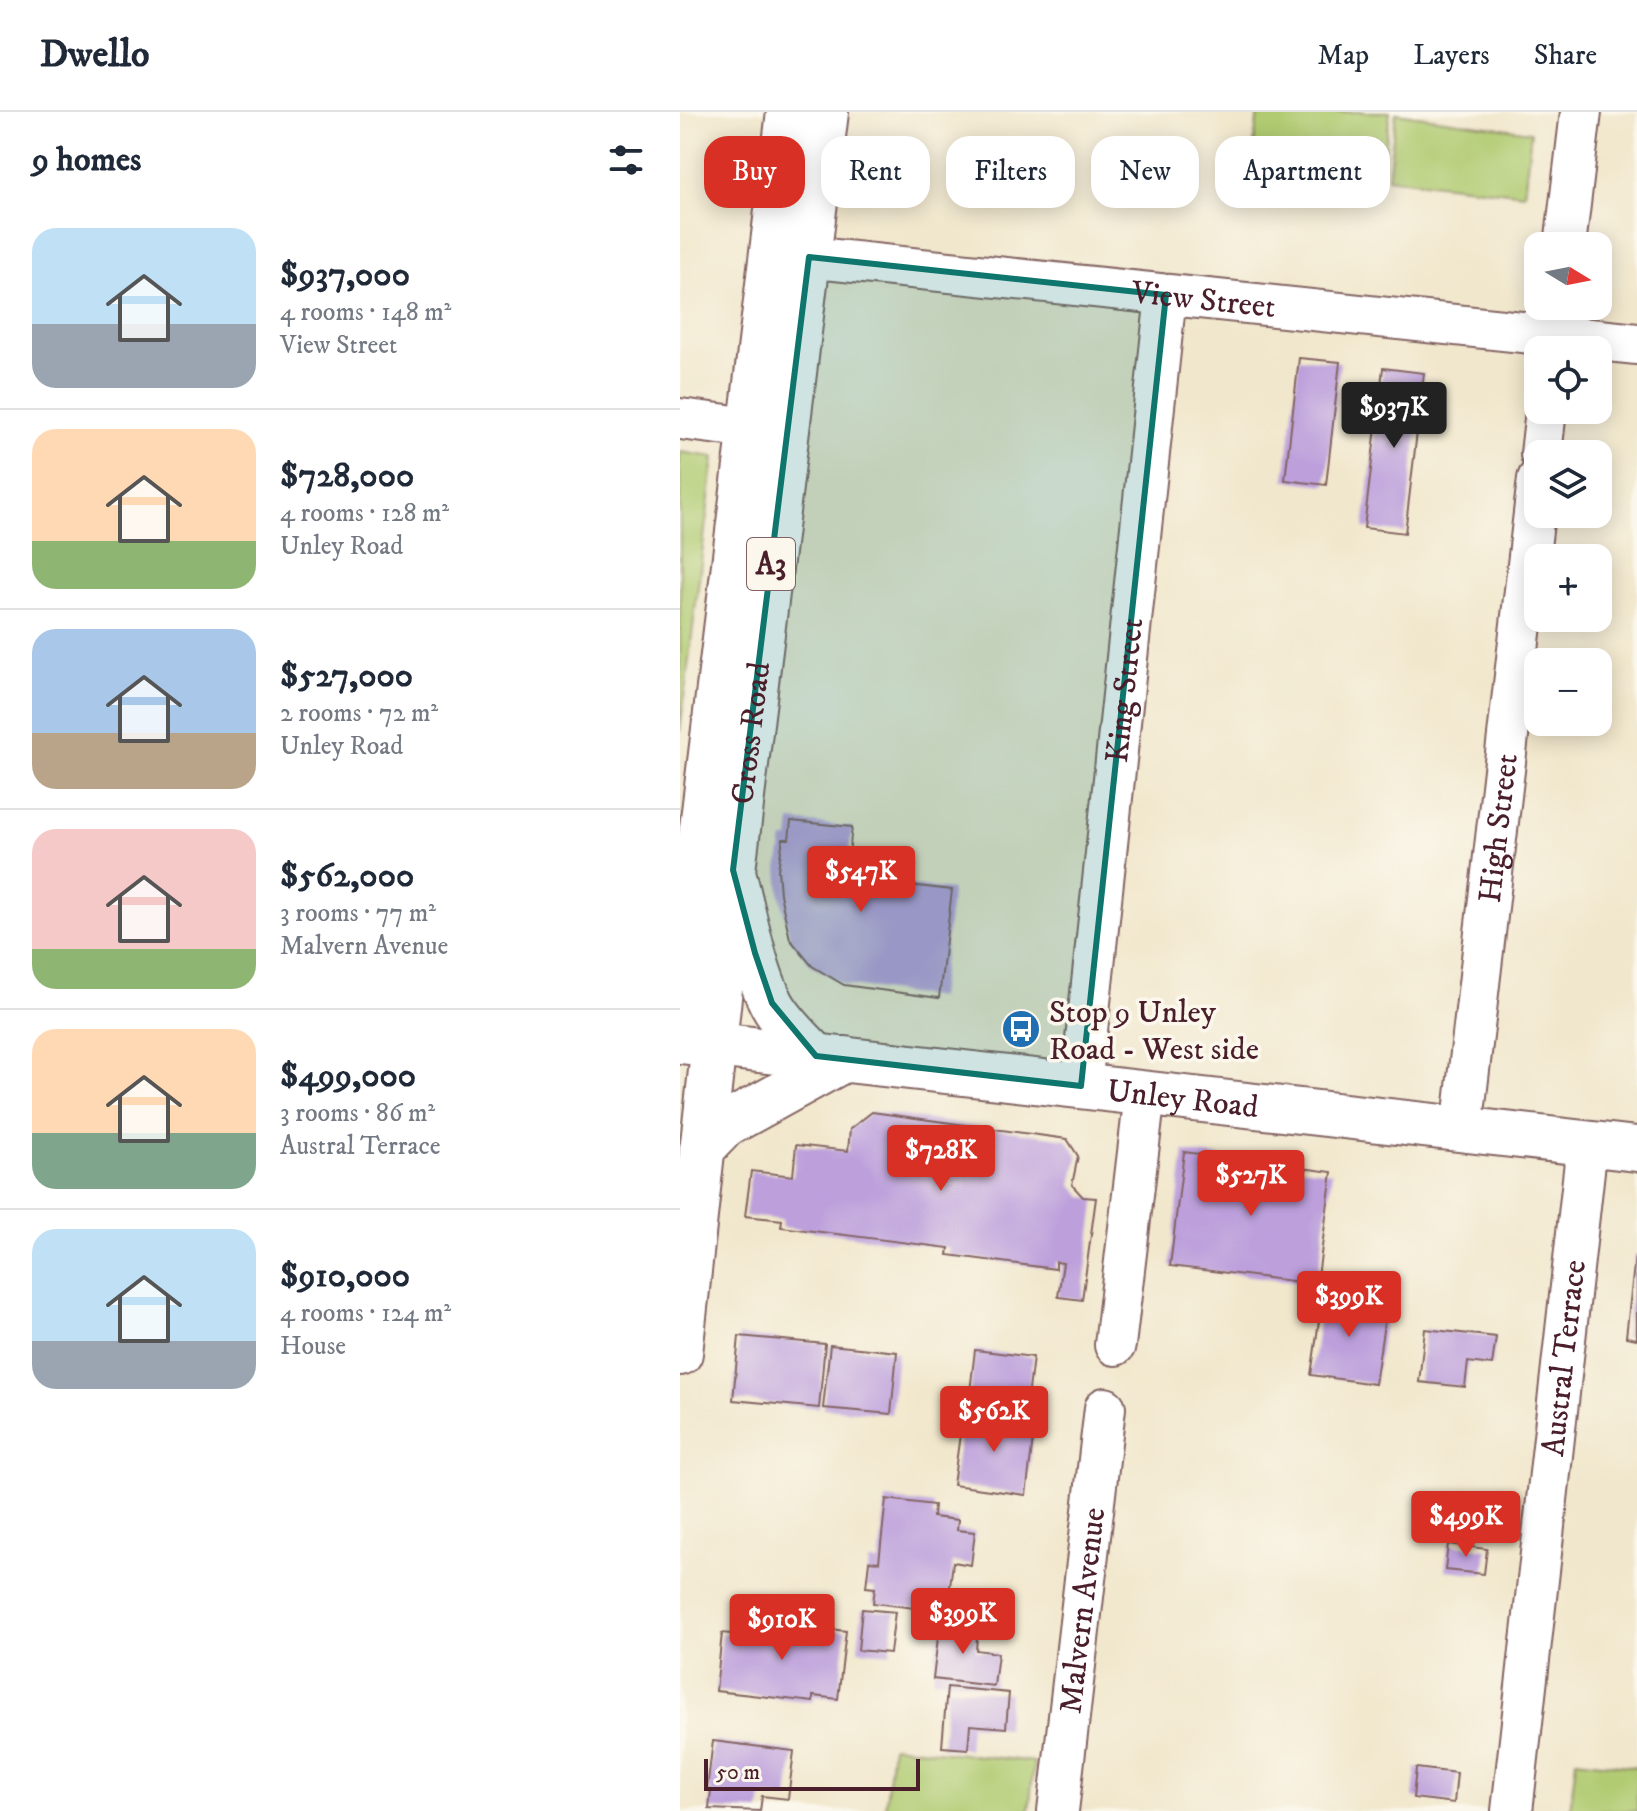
<!DOCTYPE html>
<html lang="en">
<head>
<meta charset="utf-8">
<style>
	:root { --surface:#fff; --page:#f6f6f7; --text:#1f2937; --muted:#747a83; --line:#e0e1e3; --accent:#d93025 }
	body { margin:0; font-family:"IM FELL DW Pica",serif; background:var(--page); color:var(--text); height:100vh; display:flex; flex-direction:column; font-size:30px; white-space:nowrap }
	* { box-sizing:border-box; margin:0 }
	p { font-size:26px; color:var(--muted) }
	.icon { flex:none; width:44px; height:44px; fill:none; stroke:currentColor; stroke-width:2; stroke-linecap:round; stroke-linejoin:round }
	.map { position:relative; flex:1; overflow:hidden }
	.side { display:flex; flex-direction:column; background:var(--surface); width:680px }
	.side>* { flex:none }
	.banner { position:absolute; left:24px; top:24px; width:760px; height:72px; display:flex; gap:16px }
	.needle { width:52px; rotate:100deg }
	.fabs { position:absolute; left:844px; top:120px; display:grid; gap:16px }
	.fabs a { display:grid; place-items:center; width:88px; height:88px; border-radius:16px; background:var(--surface); box-shadow:0 4px 20px #0003; font-size:40px }
	.scale { position:absolute; left:24px; bottom:20px; width:216px; box-sizing:border-box; padding-left:8px; border:4px solid #4a1f2b; border-top:0; font-size:22px; line-height:28px; white-space:nowrap; color:#4a1f2b; -webkit-text-stroke:6px #fbf7ec; paint-order:stroke }
	.price { position:absolute; translate:-50% -68px; padding:0 18px; border-radius:8px; background:var(--accent); color:#fff; font-size:26px; line-height:52px; filter:drop-shadow(0 2px 4px #0008) }
	.price::after { content:''; position:absolute; left:50%; top:48px; width:24px; height:18px; margin-left:-12px; background:inherit; clip-path:polygon(0 0,100% 0,50% 100%) }
	.price.active { background:#222; color:#fff }
	ul { padding:0; list-style:none }
	li { display:flex; align-items:center; gap:24px; height:200px; padding:0 32px }
	li+li { border-top:2px solid var(--line) }
	li span { display:grid; place-items:center; flex:none; width:224px; height:160px; border-radius:24px; color:#555 }
	li>.icon { margin-inline-start:auto }
	span .icon { width:96px; height:96px; fill:#fffc; stroke-width:1 }
	li b { font-size:34px }
	h2 { display:flex; justify-content:space-between; align-items:center; height:96px; padding:0 32px; font-size:34px }
	.chip { padding:0 28px; border-radius:24px; background:var(--surface); box-shadow:0 4px 20px #0003; font-size:28px; line-height:72px }
	.chip.active { background:var(--accent); color:#fff }
	header { display:flex; align-items:center; gap:48px; box-sizing:border-box; height:112px; padding:0 40px; background:var(--surface); border-bottom:2px solid var(--line) }
	header strong { font-size:38px }
	nav { display:flex; gap:44px; margin-inline-start:auto; font-size:28px }
	main { display:flex; flex:1; min-height:0 }
	.map>svg:first-child { display:block }
</style>
</head>
<body>
<header>
<strong>Dwello</strong>
<nav><a>Map</a><a>Layers</a><a>Share</a></nav>
</header>
<main>
<section class="side">
<h2>9 homes<svg class="icon" aria-label="filters" viewBox="0 0 24 24"><path d="M4 7h16M4 17h16"/><circle cx="9" cy="7" r="2"/><circle cx="15" cy="17" r="2"/></svg></h2>
<ul>
<li><span style="background:linear-gradient(#bfe0f5 60%,#9aa5b1 0)"><svg class="icon" aria-label="home" viewBox="0 0 24 24"><path d="M3 11l9-7 9 7M6 9v11h12V9"/></svg></span><div><b>$937,000</b><p>4 rooms · 148 m²</p><p>View Street</p></div></li>
<li><span style="background:linear-gradient(#ffd9b3 70%,#8fb573 0)"><svg class="icon" aria-label="home" viewBox="0 0 24 24"><path d="M3 11l9-7 9 7M6 9v11h12V9"/></svg></span><div><b>$728,000</b><p>4 rooms · 128 m²</p><p>Unley Road</p></div></li>
<li><span style="background:linear-gradient(#a9c7e8 65%,#b9a48a 0)"><svg class="icon" aria-label="home" viewBox="0 0 24 24"><path d="M3 11l9-7 9 7M6 9v11h12V9"/></svg></span><div><b>$527,000</b><p>2 rooms · 72 m²</p><p>Unley Road</p></div></li>
<li><span style="background:linear-gradient(#f6c9c9 75%,#8fb573 0)"><svg class="icon" aria-label="home" viewBox="0 0 24 24"><path d="M3 11l9-7 9 7M6 9v11h12V9"/></svg></span><div><b>$562,000</b><p>3 rooms · 77 m²</p><p>Malvern Avenue</p></div></li>
<li><span style="background:linear-gradient(#ffd9b3 65%,#7fa58c 0)"><svg class="icon" aria-label="home" viewBox="0 0 24 24"><path d="M3 11l9-7 9 7M6 9v11h12V9"/></svg></span><div><b>$499,000</b><p>3 rooms · 86 m²</p><p>Austral Terrace</p></div></li>
<li><span style="background:linear-gradient(#bfe0f5 70%,#9aa5b1 0)"><svg class="icon" aria-label="home" viewBox="0 0 24 24"><path d="M3 11l9-7 9 7M6 9v11h12V9"/></svg></span><div><b>$910,000</b><p>4 rooms · 124 m²</p><p>House</p></div></li>
</ul>
</section>
<div class="map">
<svg width="957" height="1699" viewBox="0 0 957 1699">
	<rect width="100%" height="100%" fill="#fbf7ec"/>
	<filter id="ink" filterUnits="userSpaceOnUse"><feTurbulence type="fractalNoise" baseFrequency=".0125" numOctaves="2"/><feDisplacementMap in="SourceGraphic" scale="16" xChannelSelector="R" yChannelSelector="G"/><feConvolveMatrix kernelMatrix="1 2 1 2 8 2 1 2 1" color-interpolation-filters="sRGB"/></filter>
	<filter id="wash" filterUnits="userSpaceOnUse"><feTurbulence type="fractalNoise" baseFrequency=".006" numOctaves="4" result="noise"/><feDisplacementMap in="SourceGraphic" scale="32" xChannelSelector="R" yChannelSelector="G"/><feGaussianBlur stdDeviation="1.8" result="paint"/><feColorMatrix in="noise" values="0 0 0 0 0 0 0 0 0 0 0 0 0 0 0 0 0 1.4 0 .05"/><feComposite in="paint" operator="in"/></filter>
	<g filter="url(#wash)">
		<rect width="100%" height="100%" fill="#f1e7cc"/>
		<g fill="#b0cb71" stroke="#7d754e" stroke-width="2">
			<polygon points="578,0 710,0 702,59 573,41"/>
			<polygon points="716,1 851,20 844,82 708,66"/>
			<polygon points="0,340 34,345 0,620"/>
			<polygon points="212,1634 354,1650 349,1699 205,1699"/>
			<polygon points="896,1648 957,1655 957,1699 890,1699"/>
		</g>
		<g id="blocks">
			<g fill="#bc9fdb">
				<polygon points="619,246 660,250 646,373 605,368"/>
				<polygon points="703,256 744,261 725,421 684,416"/>
				<polygon points="111,709 172,715 169,742 231,750 229,773 272,778 259,886 164,873 132,854 110,827 100,782 98,757 103,727 109,727"/>
				<polygon points="192,1000 387,1027 398,1044 392,1073 403,1085 416,1086 402,1188 378,1185 383,1151 376,1150 376,1157 268,1143 269,1136 101,1115 102,1108 65,1104 71,1059 113,1064 116,1033 168,1039 170,1017"/>
				<polygon points="504,1040 652,1060 637,1172 490,1154"/>
				<polygon points="955,1144 957,1144 957,1227 946,1225"/>
				<polygon points="643,1182 707,1191 695,1272 631,1263"/>
				<polygon points="745,1217 816,1225 812,1253 788,1250 785,1275 739,1270"/>
				<polygon points="59,1224 145,1232 139,1296 53,1288"/>
				<polygon points="150,1233 217,1240 211,1302 143,1296"/>
				<polygon points="295,1238 353,1245 346,1303 288,1296"/>
				<polygon points="283,1301 355,1311 346,1383 273,1373"/>
				<polygon points="206,1387 254,1393 253,1405 278,1408 277,1418 295,1420 291,1453 273,1450 267,1500 193,1491 195,1476 186,1475 189,1449 199,1450"/>
				<polygon points="768,1432 807,1437 804,1462 765,1458"/>
				<polygon points="182,1497 215,1500 210,1541 178,1538"/>
				<polygon points="71,1508 166,1519 158,1587 133,1584 133,1590 36,1579 42,1521 69,1524"/>
				<polygon points="260,1509 298,1513 296,1538 318,1541 314,1574 253,1567"/>
				<polygon points="267,1575 329,1581 326,1616 290,1613 288,1637 262,1635"/>
				<polygon points="33,1629 114,1639 108,1687 82,1684 80,1699 29,1697 31,1678 27,1677"/>
				<polygon points="736,1656 777,1661 774,1691 733,1686"/>
			</g>
		</g>
	</g>
	<g filter="url(#ink)">
		<use href="#blocks" fill-opacity="0" stroke="#846563" stroke-width="2"/>
		<g fill="none" stroke-linecap="round" stroke-linejoin="round">
			<defs>
				<g id="minor">
					<polyline points="885,134 901,0"/>
					<path id="s1" d="M98,142l859,90"/>
					<polyline points="0,307 71,316"/>
					<polyline points="861,342 866,298"/>
					<path id="s2" d="M401,974l85,-791"/>
					<path id="s3" d="M782,1018l76,-651"/>
					<polyline points="435,1233 465,982"/>
					<path id="s4" d="M378,1699l47,-403"/>
					<path id="s5" d="M832,1699l75,-667"/>
				</g>
				<g id="major">
					<path d="M53,760c11,40 20,96 39,132 11,20 29,36 44,52"/>
					<path id="s6" d="M0,929l957,108"/>
				</g>
				<g id="highway">
					<polyline points="0,897 109,0"/>
					<polyline points="22,1037 45,1013 165,947"/>
					<path id="s7" d="M0,1241l53,-483 93,-758"/>
				</g>
			</defs>
			<use href="#minor" stroke="#846563" stroke-width="44"/>
			<use href="#major" stroke="#846563" stroke-width="48"/>
			<use href="#highway" stroke="#846563" stroke-width="48"/>
			<use href="#minor" stroke="#fff" stroke-width="40"/>
			<use href="#major" stroke="#fff" stroke-width="44"/>
			<use href="#highway" stroke="#fff" stroke-width="44"/>
		</g>
	</g>
	<path fill="#0f766e" fill-opacity="0.2" stroke="#0f766e" stroke-width="6" stroke-linejoin="round" d="M129,145l357,38 -85,791 -265,-30 -44,-53 -17,-50 -22,-83z"/>
	<defs>
		<symbol id="bus-disc" viewBox="-11 -11 22 22"><circle r="9.5" fill="#1f6fb2" stroke="#fbf7ec"/><path d="M-5-6H5V4H4V6H2V4H-2V6H-4V4H-5ZM-3.5-4V0h7V-4ZM-3.5 1.2v1.5H-2V1.2ZM2 1.2v1.5H3.5V1.2Z" fill="#fff"/></symbol>
	</defs>
	<g fill-rule="evenodd">
		<use href="#bus-disc" x="319" y="895" width="44" height="44"/>
	</g>
	<g text-anchor="middle" stroke-width="7" stroke-linejoin="round" paint-order="stroke">
		<rect fill="#fbf7ec" stroke="#7f6065" stroke-width="2" x="67" y="426" width="48" height="52" rx="6"/>
		<g font-size="30" font-weight="bold" fill="#4a1f2b">
			<text x="91" y="462">A3</text>
		</g>
		<g font-size="32" fill="#4a1f2b" stroke="#fbf7ec">
			<text dy="11" stroke="none"><textPath href="#s1" startOffset="428">View Street</textPath></text>
			<text dy="11" stroke="none"><textPath href="#s2" startOffset="398">King Street</textPath></text>
			<text dy="11" stroke="none"><textPath href="#s7" startOffset="624">Cross Road</textPath></text>
			<text dy="11" stroke="none"><textPath href="#s3" startOffset="304">High Street</textPath></text>
			<text dy="11" stroke="none"><textPath href="#s6" startOffset="506">Unley Road</textPath></text>
			<text dy="11" stroke="none"><textPath href="#s5" startOffset="456">Austral Terrace</textPath></text>
			<text dy="11" stroke="none"><textPath href="#s4" startOffset="202">Malvern Avenue</textPath></text>
		</g>
		<g font-size="32" fill="#4a1f2b" stroke="#fbf7ec" text-anchor="start">
			<text x="369" y="910">Stop 9 Unley<tspan x="369" dy="37">Road - West side</tspan></text>
		</g>
	</g>
</svg>
<div class="fabs">
<a><svg class="needle" viewBox="-14 -14 28 28"><path d="M0-13l5 13h-10z" fill="#e53935"/><path d="M0 13l5-13h-10z" fill="#747a83"/></svg></a>
<a><svg class="icon" aria-label="locate" viewBox="0 0 24 24"><circle cx="12" cy="12" r="6"/><path d="M12 2v4M12 18v4M2 12h4M18 12h4"/></svg></a>
<a><svg class="icon" aria-label="layers" viewBox="0 0 24 24"><path d="M12 4l9 5-9 5-9-5zM3 14l9 5 9-5"/></svg></a>
<a>+</a>
<a>−</a>
</div>
<div class="scale">50 m</div>
<b class="price active" style="left:714px;top:338px">$937K</b>
<b class="price" style="left:181px;top:802px">$547K</b>
<b class="price" style="left:261px;top:1081px">$728K</b>
<b class="price" style="left:571px;top:1106px">$527K</b>
<b class="price" style="left:669px;top:1227px">$399K</b>
<b class="price" style="left:314px;top:1342px">$562K</b>
<b class="price" style="left:786px;top:1447px">$499K</b>
<b class="price" style="left:283px;top:1544px">$399K</b>
<b class="price" style="left:102px;top:1550px">$910K</b>
<div class="banner">
<a class="chip active">Buy</a>
<a class="chip">Rent</a>
<a class="chip">Filters</a>
<a class="chip">New</a>
<a class="chip">Apartment</a>
</div>
</div>
</main>
</body>
</html>
